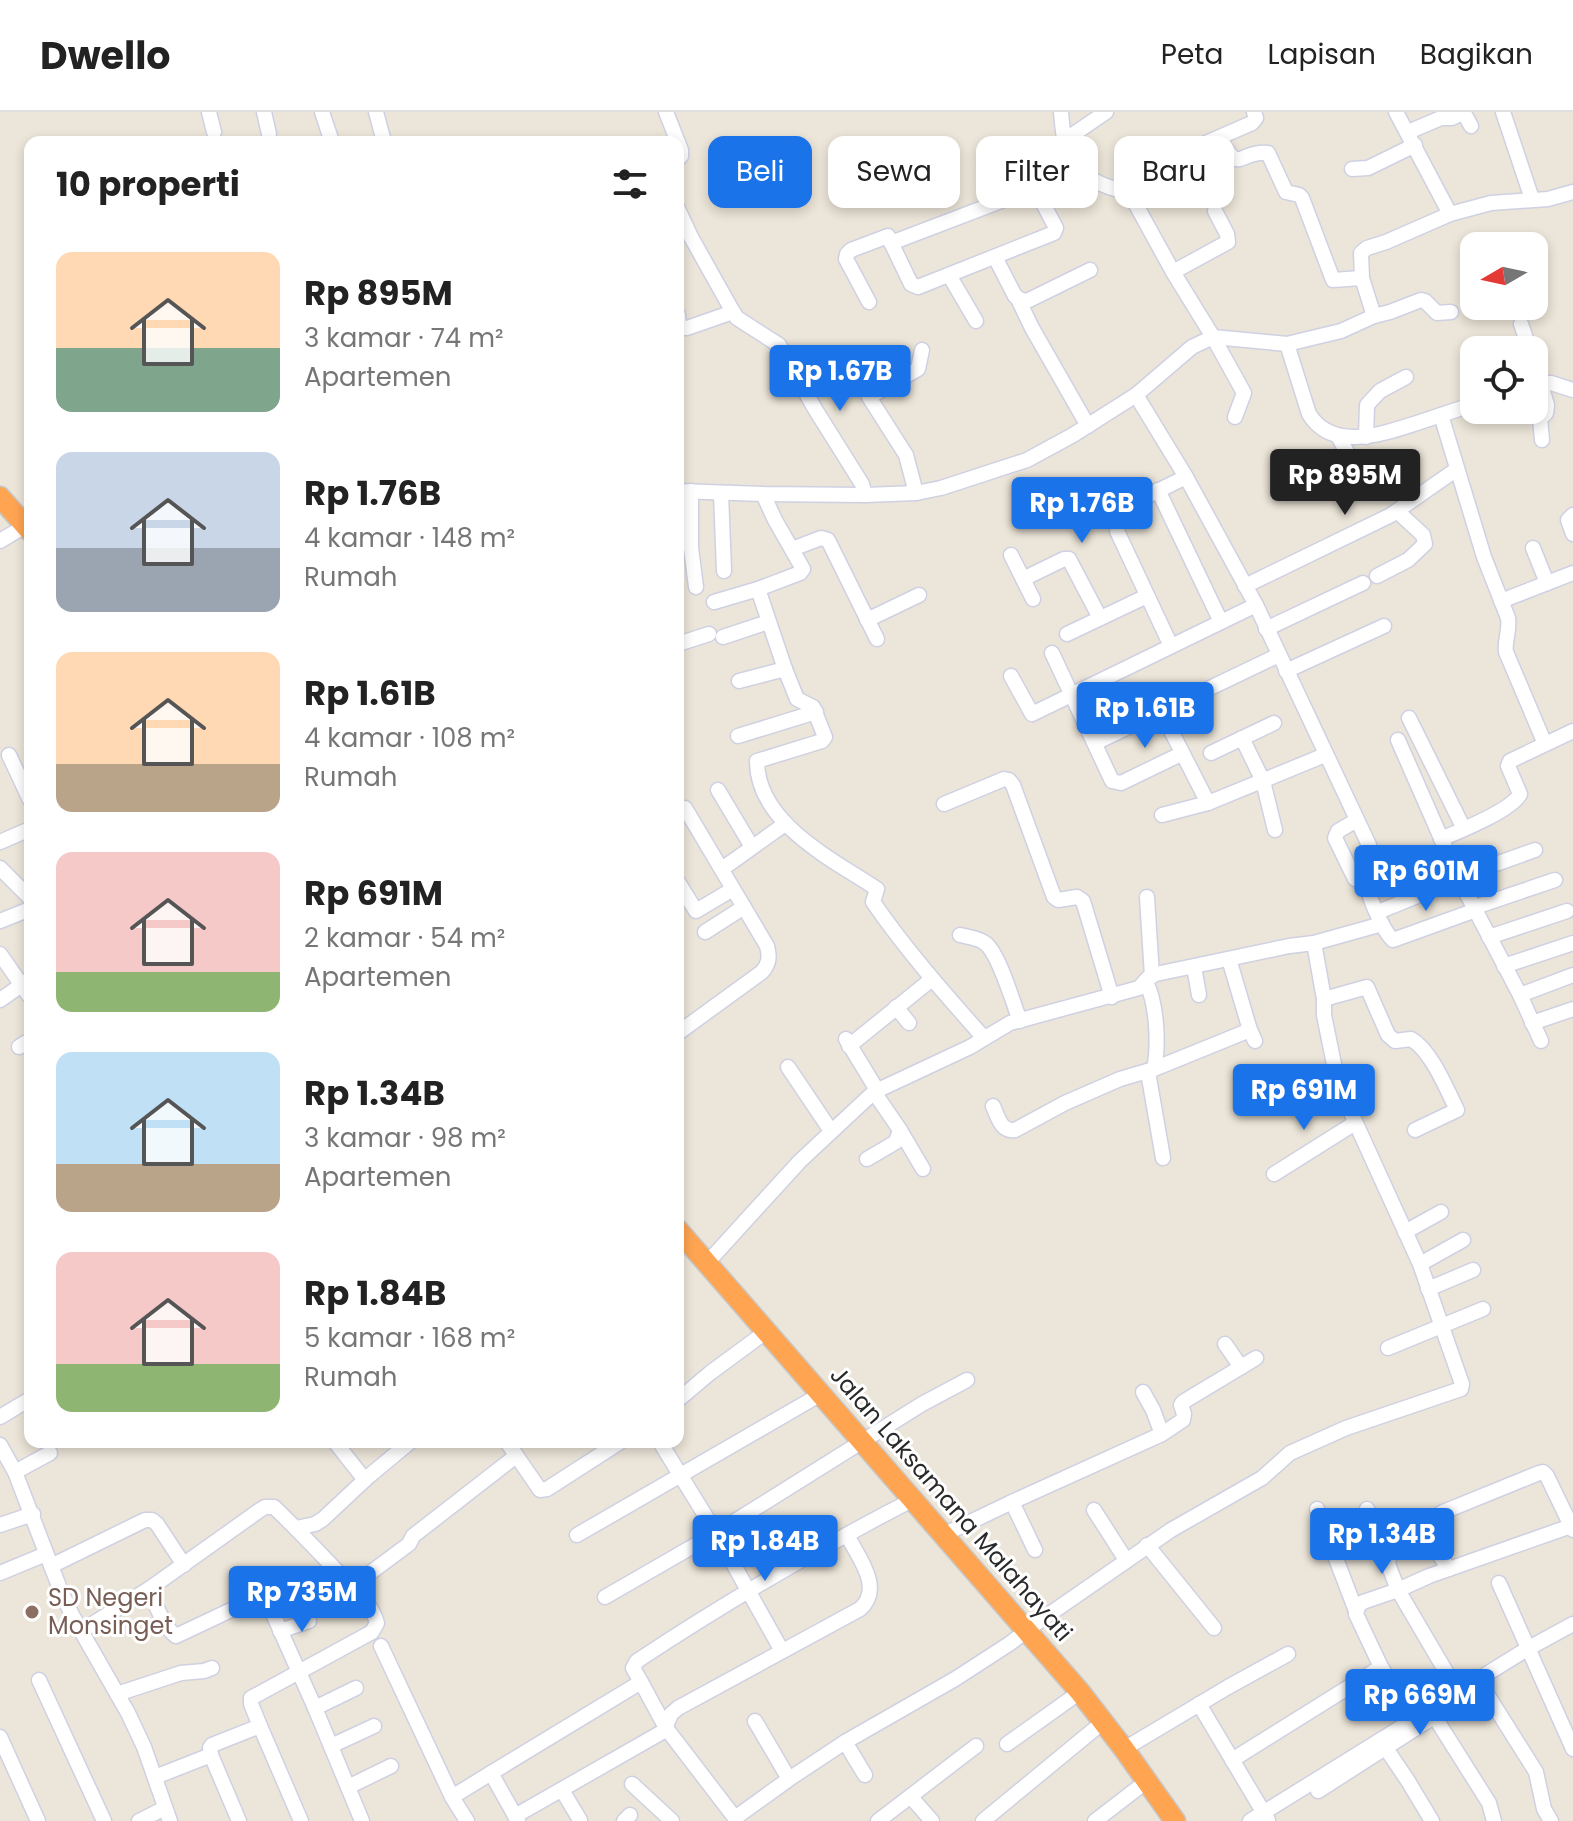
<!DOCTYPE html>
<html lang="id">
<head>
<meta charset="utf-8">
<style>
	:root { --surface:#fff; --page:#f2f2f2; --text:#222; --muted:#767676; --line:#e0e0e0; --accent:#1a73e8 }
	body { margin:0; font-family:Poppins,sans-serif; background:var(--page); color:var(--text); height:100vh; display:flex; flex-direction:column; font-size:30px; white-space:nowrap }
	* { box-sizing:border-box; margin:0 }
	p { font-size:26px; color:var(--muted) }
	.icon { flex:none; width:44px; height:44px; fill:none; stroke:currentColor; stroke-width:2; stroke-linecap:round; stroke-linejoin:round }
	.map { position:relative; flex:1; overflow:hidden }
	.drawer { position:absolute; left:24px; top:24px; width:660px; height:1312px; display:flex; flex-direction:column; background:var(--surface); border-radius:16px; box-shadow:0 4px 12px #0003 }
	.drawer>* { flex:none }
	.guide { position:absolute; left:708px; top:24px; width:744px; height:72px; display:flex; gap:16px }
	.needle { width:52px; rotate:261deg }
	.fabs { position:absolute; left:1460px; top:120px; display:grid; gap:16px }
	.fabs a { display:grid; place-items:center; width:88px; height:88px; border-radius:16px; background:var(--surface); box-shadow:0 4px 12px #0003; font-size:40px }
	.price { position:absolute; translate:-50% -68px; padding:0 18px; border-radius:8px; background:var(--accent); color:#fff; font-size:26px; line-height:52px; filter:drop-shadow(0 2px 4px #0008) }
	.price::after { content:''; position:absolute; left:50%; top:48px; width:24px; height:18px; margin-left:-12px; background:inherit; clip-path:polygon(0 0,100% 0,50% 100%) }
	.price.on { background:#222; color:#fff }
	ul { padding:0; list-style:none }
	li { display:flex; align-items:center; gap:24px; height:200px; padding:0 32px }
	li span { display:grid; place-items:center; flex:none; width:224px; height:160px; border-radius:16px; color:#555 }
	li>.icon { margin-inline-start:auto }
	span .icon { width:96px; height:96px; fill:#fffc; stroke-width:1 }
	li b { font-size:34px }
	h2 { display:flex; justify-content:space-between; align-items:center; height:96px; padding:0 32px; font-size:34px }
	.pill { padding:0 28px; border-radius:16px; background:var(--surface); box-shadow:0 4px 12px #0003; font-size:28px; line-height:72px }
	.pill.on { background:var(--accent); color:#fff }
	header { display:flex; align-items:center; gap:48px; box-sizing:border-box; height:112px; padding:0 40px; background:var(--surface); border-bottom:2px solid var(--line) }
	header strong { font-size:38px }
	nav { display:flex; gap:44px; margin-inline-start:auto; font-size:28px }
	.map>svg:first-child { display:block }
</style>
</head>
<body>
<header>
<strong>Dwello</strong>
<nav><a>Peta</a><a>Lapisan</a><a>Bagikan</a></nav>
</header>
<div class="map">
<svg width="1573" height="1709" viewBox="0 0 1573 1709">
	<rect width="100%" height="100%" fill="#ece5d9"/>
	<g fill="none" stroke-linecap="round" stroke-linejoin="round">
		<defs>
			<g id="minor">
				<polyline points="209,0 214,20"/>
				<polyline points="264,0 269,22"/>
				<polyline points="322,0 332,30"/>
				<polyline points="376,0 383,26"/>
				<polyline points="666,0 681,38 681,44 678,47"/>
				<path d="M1061,0c1,13 2,26 6,39 8,25 38,37 62,41l44,80 40,65 74,7 22,70c24,39 76,19 111,8 18,-6 36,-12 54,-18"/>
				<polyline points="1396,0 1450,102"/>
				<polyline points="1503,0 1532,87"/>
				<polyline points="1408,20 1441,6 1452,6 1462,1 1465,3 1471,14"/>
				<path d="M1220,26c20,39 18,12 48,15l18,39 13,3 3,3 31,82 29,-2"/>
				<polyline points="1065,28 1106,0"/>
				<polyline points="1352,57 1368,56 1415,33"/>
				<polyline points="1129,80 1130,71 1206,31 1252,11 1256,6 1254,0"/>
				<polyline points="678,97 691,125 733,200"/>
				<polyline points="891,131 1035,76 1073,51"/>
				<polyline points="995,145 1015,184 1023,189 1029,188 1090,158"/>
				<polyline points="1173,160 1228,130 1227,122 1215,99"/>
				<polyline points="949,163 976,209"/>
				<polyline points="1018,187 1032,216 1088,314"/>
				<polyline points="869,190 846,147 847,142 851,138 888,124 911,172 918,175 1054,121 1056,116 1035,76"/>
				<polyline points="678,203 679,213 683,216 687,216 733,200 737,206 779,233 815,297 862,372 865,383"/>
				<polyline points="1374,204 1362,166 1361,141 1367,136 1386,130 1450,102 1491,91 1548,87 1573,80"/>
				<polyline points="1521,212 1530,238"/>
				<polyline points="1287,232 1341,219 1374,204 1390,200 1421,188 1425,189 1437,201 1451,200"/>
				<polyline points="1534,250 1547,293 1546,301 1540,307 1542,328"/>
				<polyline points="1535,273 1551,271 1573,278"/>
				<polyline points="1136,283 1186,365 1256,493 1369,733"/>
				<path d="M1441,303l43,142 24,61c2,13 -4,24 -2,34l39,92"/>
				<polyline points="1338,324 1363,369"/>
				<polyline points="1366,325 1367,293 1380,279 1406,265"/>
				<polyline points="1158,378 1221,510"/>
				<polyline points="678,379 763,382 865,383 916,381 941,376 1027,348 1073,323 1136,283 1192,235 1213,225 1244,281 1235,305"/>
				<polyline points="691,379 691,436 696,475"/>
				<polyline points="721,381 724,459"/>
				<polyline points="916,381 906,343 869,285 918,257 922,238"/>
				<path d="M763,382l12,26 28,49 -3,4 -42,16 27,80 12,30 16,8 12,30 -3,4 -65,20c0,62 75,98 120,128l-4,13c33,48 72,92 111,136"/>
				<polyline points="1137,389 1186,365"/>
				<polyline points="1573,403 1568,408 1573,422"/>
				<polyline points="1117,419 1171,534"/>
				<polyline points="0,429 25,414"/>
				<polyline points="1533,436 1547,471"/>
				<polyline points="792,437 821,426 828,428 877,527"/>
				<polyline points="1011,443 1033,487"/>
				<polyline points="1377,464 1408,448 1425,432 1423,423 1397,399"/>
				<polyline points="1023,467 1064,447 1069,447 1100,506"/>
				<polyline points="1245,474 1391,403 1457,357"/>
				<polyline points="1501,489 1573,461"/>
				<polyline points="714,490 758,477"/>
				<polyline points="867,508 919,483"/>
				<polyline points="1266,517 1363,471"/>
				<polyline points="1067,522 1147,484"/>
				<polyline points="723,525 768,510"/>
				<polyline points="678,532 709,522"/>
				<polyline points="1052,541 1112,669 1121,671 1181,642"/>
				<polyline points="1286,559 1384,514"/>
				<polyline points="1011,564 1032,602 1256,493"/>
				<polyline points="739,569 785,557"/>
				<polyline points="1161,599 1208,691"/>
				<polyline points="1409,606 1464,717"/>
				<polyline points="738,624 816,600"/>
				<polyline points="1242,626 1263,669 1275,718"/>
				<polyline points="1398,628 1459,767 1520,883 1541,929"/>
				<polyline points="1095,631 1279,543"/>
				<polyline points="1211,641 1274,611"/>
				<polyline points="9,643 30,688"/>
				<polyline points="718,678 752,735"/>
				<polyline points="944,692 1004,667 1009,668 1013,673 1054,785 1058,788 1077,785 1083,789 1112,885"/>
				<polyline points="1162,703 1208,691 1325,643"/>
				<polyline points="1357,708 1338,719 1335,726 1355,767 1366,771"/>
				<path d="M1441,727c19,-8 71,-29 79,-45l-12,-28 2,-5 63,-30"/>
				<polyline points="0,730 30,717"/>
				<path d="M1445,738l-78,30c-1,13 16,51 26,60l83,-30"/>
				<polyline points="0,756 30,786"/>
				<polyline points="722,757 785,712"/>
				<polyline points="1459,765 1535,738"/>
				<polyline points="678,770 696,799 733,777"/>
				<polyline points="1147,785 1152,864"/>
				<polyline points="1475,795 1555,768"/>
				<polyline points="1378,800 1459,767"/>
				<polyline points="0,809 30,797"/>
				<polyline points="705,820 744,795"/>
				<path d="M960,823c8,2 19,3 25,8 14,10 28,60 35,78"/>
				<polyline points="1489,825 1567,799"/>
				<polyline points="0,842 30,885"/>
				<polyline points="1229,847 1250,918 1255,929"/>
				<polyline points="1504,854 1573,831"/>
				<polyline points="1194,855 1199,883"/>
				<path d="M1146,870c11,22 13,63 8,87"/>
				<polyline points="1520,883 1573,863"/>
				<path d="M1324,887l43,-12 21,48 7,6 16,-2c20,11 36,51 46,71l-42,20"/>
				<polyline points="0,888 30,867"/>
				<polyline points="896,895 909,911"/>
				<polyline points="1532,911 1573,897"/>
				<path d="M678,921l84,-61c7,-8 8,-15 5,-26l-82,-138"/>
				<polyline points="846,927 877,978"/>
				<polyline points="849,934 932,867"/>
				<polyline points="19,935 30,928"/>
				<polyline points="788,955 831,1019"/>
				<polyline points="1148,960 1163,1046"/>
				<polyline points="874,980 900,1018 923,1057"/>
				<path d="M993,994c5,11 8,26 22,24l50,-27 55,-24 34,-10 96,-39"/>
				<polyline points="867,1047 896,1030 900,1018"/>
				<polyline points="1274,1062 1355,1011"/>
				<polyline points="1405,1120 1441,1100"/>
				<polyline points="707,1151 800,1049 874,980 970,935 1010,911 1139,876 1148,866 1156,862 1289,834 1314,831 1382,812"/>
				<polyline points="1420,1152 1463,1128"/>
				<polyline points="1428,1177 1473,1158"/>
				<polyline points="1225,1232 1241,1255"/>
				<polyline points="1388,1236 1483,1197"/>
				<polyline points="1143,1280 1153,1298 1162,1322"/>
				<polyline points="678,1288 710,1261 767,1219"/>
				<polyline points="0,1305 30,1287"/>
				<polyline points="335,1330 365,1368"/>
				<polyline points="507,1330 540,1378 547,1377 620,1330"/>
				<polyline points="660,1330 716,1421 782,1539"/>
				<polyline points="0,1333 15,1360 60,1477 72,1503 128,1601 144,1635 170,1709"/>
				<polyline points="15,1360 50,1341"/>
				<polyline points="1012,1390 1162,1322 1183,1308 1184,1302 1181,1293 1183,1290 1256,1246"/>
				<polyline points="1317,1397 1356,1499"/>
				<polyline points="1367,1397 1390,1441 1388,1452 1398,1478 1462,1587"/>
				<polyline points="1094,1398 1126,1448"/>
				<polyline points="0,1413 33,1402"/>
				<polyline points="296,1416 315,1412 323,1407 369,1364 410,1330"/>
				<polyline points="577,1423 821,1282"/>
				<polyline points="943,1423 1012,1390 1035,1438"/>
				<polyline points="1147,1433 1214,1516"/>
				<polyline points="51,1454 145,1408 152,1408 157,1412 184,1453"/>
				<path d="M1449,1457c-6,-9 -23,-32 -21,-43 2,-7 9,-11 15,-14l96,-39 4,-1 4,4 26,54"/>
				<polyline points="0,1461 46,1442"/>
				<polyline points="366,1464 409,1432 413,1424 516,1344"/>
				<polyline points="1499,1471 1573,1637"/>
				<path d="M149,1477c7,15 14,38 27,47l74,-35c9,-3 13,-3 19,4l46,103 47,113"/>
				<polyline points="605,1485 716,1421 922,1292 967,1268"/>
				<path d="M81,1519l68,-42 111,-79 5,-3h9c21,20 41,41 61,62 15,16 36,32 42,54l-5,9 -121,66v6l9,22 -48,19 -2,3 1,7 -56,22"/>
				<polyline points="280,1519 309,1509"/>
				<polyline points="381,1534 452,1685 467,1709"/>
				<polyline points="39,1568 104,1709"/>
				<polyline points="1478,1568 1536,1660 1544,1697 1551,1709"/>
				<path d="M641,1570l-8,-14 4,-7c89,-59 180,-112 275,-161"/>
				<polyline points="117,1582 181,1561 204,1559 212,1556"/>
				<polyline points="1199,1592 1268,1708"/>
				<polyline points="315,1596 356,1576"/>
				<polyline points="1431,1599 1489,1691 1494,1709"/>
				<polyline points="1413,1607 1381,1555 1356,1502 1358,1494 1363,1490 1398,1478 1429,1464 1571,1414"/>
				<polyline points="755,1609 789,1667"/>
				<polyline points="260,1614 301,1709"/>
				<polyline points="0,1625 38,1709"/>
				<polyline points="845,1630 865,1663"/>
				<polyline points="1007,1632 1080,1580"/>
				<polyline points="1383,1632 1408,1669 1432,1709"/>
				<polyline points="331,1634 374,1614"/>
				<polyline points="1124,1637 1228,1575 1288,1542"/>
				<polyline points="211,1643 239,1709"/>
				<polyline points="1232,1648 1381,1555"/>
				<polyline points="632,1672 672,1709"/>
				<polyline points="348,1675 391,1654"/>
				<polyline points="562,1678 580,1708"/>
				<polyline points="1318,1679 1435,1604"/>
				<polyline points="452,1685 491,1661"/>
				<polyline points="911,1685 932,1709"/>
				<path d="M515,1704l149,-85 7,-17 7,-6 182,-99c24,-21 -2,-52 -13,-74"/>
				<polyline points="139,1709 165,1696"/>
				<polyline points="518,1709 491,1661 641,1570 666,1616 735,1706 789,1667 845,1630 955,1567 1009,1532 1041,1508 1171,1418 1262,1366 1290,1341 1346,1316 1461,1277 1462,1272 1420,1152 1338,972 1324,903 1324,887 1314,831"/>
				<polyline points="624,1709 630,1703"/>
				<polyline points="878,1709 976,1634"/>
				<polyline points="983,1709 1103,1610"/>
				<polyline points="1095,1709 1147,1669"/>
				<polyline points="1250,1709 1527,1537 1573,1512"/>
			</g>
			<g id="highway">
				<polyline points="0,385 30,419"/>
				<polyline points="678,1118 1080,1580 1124,1637 1175,1709"/>
			</g>
		</defs>
		<use href="#minor" stroke="#cfd1e3" stroke-width="17"/>
		<use href="#highway" stroke="#c7c7c7" stroke-width="23"/>
		<use href="#minor" stroke="#fff" stroke-width="14"/>
		<use href="#highway" stroke="#ffa451" stroke-width="20"/>
	</g>
	<circle fill="#8d6e63" stroke="#fff" stroke-width="3" cx="32" cy="1500" r="8"/>
	<g text-anchor="middle" stroke-width="6" stroke-linejoin="round" paint-order="stroke">
		<g font-size="24" fill="#292929" stroke="#fff">
			<text transform="translate(951 1392) rotate(49)" y="8">Jalan Laksamana Malahayati</text>
		</g>
		<g font-size="24" fill="#785e54" stroke="#fff" text-anchor="start">
			<text x="48" y="1494">SD Negeri<tspan x="48" dy="28">Monsinget</tspan></text>
		</g>
	</g>
</svg>
<div class="fabs">
<a><svg class="needle" viewBox="-14 -14 28 28"><path d="M0-13l5 13h-10z" fill="#e53935"/><path d="M0 13l5-13h-10z" fill="#767676"/></svg></a>
<a><svg class="icon" aria-label="locate" viewBox="0 0 24 24"><circle cx="12" cy="12" r="6"/><path d="M12 2v4M12 18v4M2 12h4M18 12h4"/></svg></a>
</div>
<b class="price" style="left:840px;top:301px">Rp 1.67B</b>
<b class="price on" style="left:1345px;top:405px">Rp 895M</b>
<b class="price" style="left:1082px;top:433px">Rp 1.76B</b>
<b class="price" style="left:1145px;top:638px">Rp 1.61B</b>
<b class="price" style="left:1426px;top:801px">Rp 601M</b>
<b class="price" style="left:1304px;top:1020px">Rp 691M</b>
<b class="price" style="left:1382px;top:1464px">Rp 1.34B</b>
<b class="price" style="left:765px;top:1471px">Rp 1.84B</b>
<b class="price" style="left:302px;top:1522px">Rp 735M</b>
<b class="price" style="left:1420px;top:1625px">Rp 669M</b>
<div class="guide">
<a class="pill on">Beli</a>
<a class="pill">Sewa</a>
<a class="pill">Filter</a>
<a class="pill">Baru</a>
</div>
<section class="drawer">
<h2>10 properti<svg class="icon" aria-label="filters" viewBox="0 0 24 24"><path d="M4 7h16M4 17h16"/><circle cx="9" cy="7" r="2"/><circle cx="15" cy="17" r="2"/></svg></h2>
<ul>
<li><span style="background:linear-gradient(#ffd9b3 60%,#7fa58c 0)"><svg class="icon" aria-label="home" viewBox="0 0 24 24"><path d="M3 11l9-7 9 7M6 9v11h12V9"/></svg></span><div><b>Rp 895M</b><p>3 kamar · 74 m²</p><p>Apartemen</p></div></li>
<li><span style="background:linear-gradient(#c9d6e8 60%,#9aa5b1 0)"><svg class="icon" aria-label="home" viewBox="0 0 24 24"><path d="M3 11l9-7 9 7M6 9v11h12V9"/></svg></span><div><b>Rp 1.76B</b><p>4 kamar · 148 m²</p><p>Rumah</p></div></li>
<li><span style="background:linear-gradient(#ffd9b3 70%,#b9a48a 0)"><svg class="icon" aria-label="home" viewBox="0 0 24 24"><path d="M3 11l9-7 9 7M6 9v11h12V9"/></svg></span><div><b>Rp 1.61B</b><p>4 kamar · 108 m²</p><p>Rumah</p></div></li>
<li><span style="background:linear-gradient(#f6c9c9 75%,#8fb573 0)"><svg class="icon" aria-label="home" viewBox="0 0 24 24"><path d="M3 11l9-7 9 7M6 9v11h12V9"/></svg></span><div><b>Rp 691M</b><p>2 kamar · 54 m²</p><p>Apartemen</p></div></li>
<li><span style="background:linear-gradient(#bfe0f5 70%,#b9a48a 0)"><svg class="icon" aria-label="home" viewBox="0 0 24 24"><path d="M3 11l9-7 9 7M6 9v11h12V9"/></svg></span><div><b>Rp 1.34B</b><p>3 kamar · 98 m²</p><p>Apartemen</p></div></li>
<li><span style="background:linear-gradient(#f6c9c9 70%,#8fb573 0)"><svg class="icon" aria-label="home" viewBox="0 0 24 24"><path d="M3 11l9-7 9 7M6 9v11h12V9"/></svg></span><div><b>Rp 1.84B</b><p>5 kamar · 168 m²</p><p>Rumah</p></div></li>
</ul>
</section>
</div>
</body>
</html>
